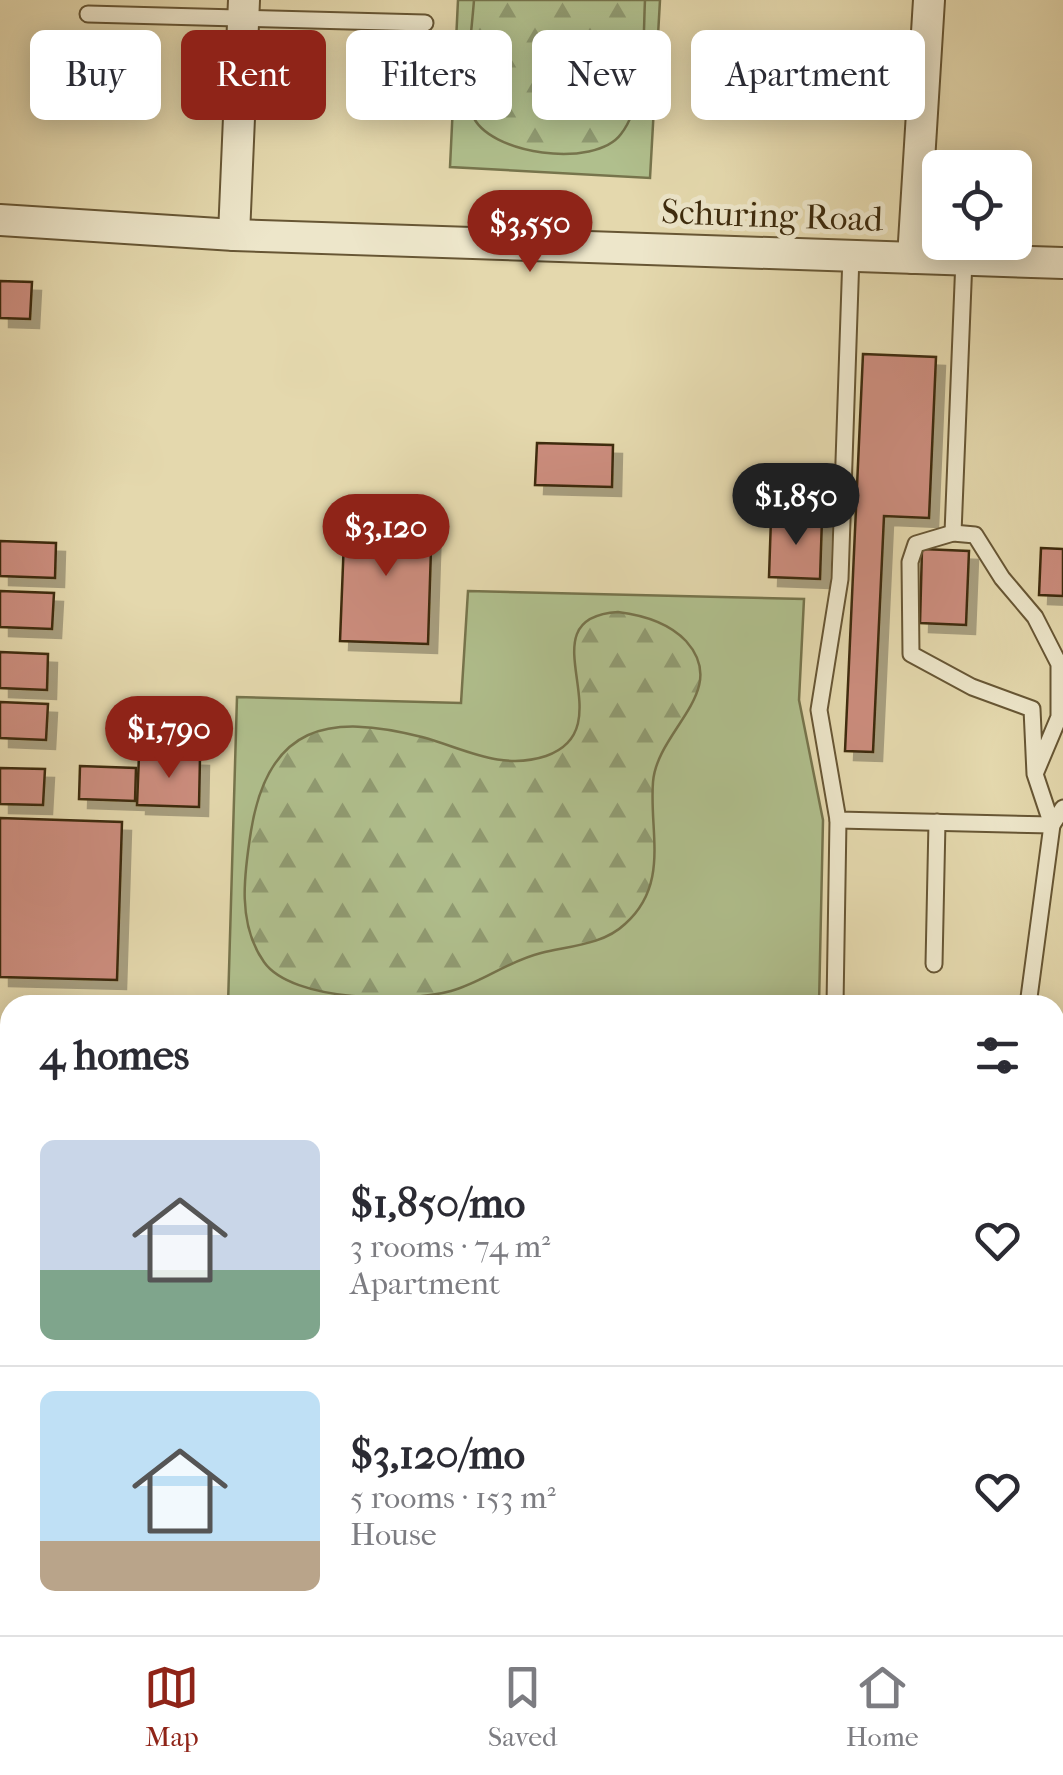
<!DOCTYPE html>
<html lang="en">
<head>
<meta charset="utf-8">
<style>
	:root { --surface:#fff; --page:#f7f7f7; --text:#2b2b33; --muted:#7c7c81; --line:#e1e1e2; --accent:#8f2418 }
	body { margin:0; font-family:"IM FELL French Canon",serif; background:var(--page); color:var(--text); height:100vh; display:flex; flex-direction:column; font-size:38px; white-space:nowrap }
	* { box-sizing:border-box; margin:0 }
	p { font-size:32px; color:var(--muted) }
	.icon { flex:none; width:55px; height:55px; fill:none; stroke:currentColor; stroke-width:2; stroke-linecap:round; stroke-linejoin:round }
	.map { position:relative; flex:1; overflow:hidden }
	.sheet { position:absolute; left:0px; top:995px; width:1065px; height:640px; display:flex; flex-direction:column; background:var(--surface); border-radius:30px 30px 0 0; box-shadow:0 5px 25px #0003 }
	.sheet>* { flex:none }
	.guide { position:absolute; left:30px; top:30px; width:1005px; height:90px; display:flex; gap:20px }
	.fabs { position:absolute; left:922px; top:150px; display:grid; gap:20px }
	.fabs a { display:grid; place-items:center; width:110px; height:110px; border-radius:15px; background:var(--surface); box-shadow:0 5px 25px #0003; font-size:50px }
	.price { position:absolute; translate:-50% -85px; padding:0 22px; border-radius:35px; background:var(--accent); color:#fff; font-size:32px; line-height:65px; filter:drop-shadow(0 2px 5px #0008) }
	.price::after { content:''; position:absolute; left:50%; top:60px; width:30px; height:22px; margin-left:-15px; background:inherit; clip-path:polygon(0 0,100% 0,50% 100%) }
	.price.current { background:#222; color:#fff }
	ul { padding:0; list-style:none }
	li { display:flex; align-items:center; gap:30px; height:250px; padding:0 40px }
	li+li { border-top:2px solid var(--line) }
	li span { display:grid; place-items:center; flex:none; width:280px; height:200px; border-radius:15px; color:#555 }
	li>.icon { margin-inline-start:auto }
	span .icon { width:120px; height:120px; fill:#fffc; stroke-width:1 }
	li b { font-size:42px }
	h2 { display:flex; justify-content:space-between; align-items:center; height:120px; padding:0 40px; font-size:42px }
	.chip { padding:0 35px; border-radius:15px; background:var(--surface); box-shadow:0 5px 25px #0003; font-size:35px; line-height:90px }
	.chip.current { background:var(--accent); color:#fff }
	.dock { display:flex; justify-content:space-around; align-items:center; height:140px; border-top:2px solid var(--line); background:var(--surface); font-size:28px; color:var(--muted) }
	.dock a { display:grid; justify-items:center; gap:5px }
	.dock .current { color:var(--accent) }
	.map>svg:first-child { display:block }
</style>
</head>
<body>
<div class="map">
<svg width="1063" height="1635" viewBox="0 0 1063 1635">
	<defs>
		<pattern id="forest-firs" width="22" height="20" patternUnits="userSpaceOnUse" patternTransform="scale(2.5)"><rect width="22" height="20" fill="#b0bf8d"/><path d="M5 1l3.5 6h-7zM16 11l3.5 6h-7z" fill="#909b72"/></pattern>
		<filter id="shadow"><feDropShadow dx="9" dy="9" stdDeviation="0" flood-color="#0004"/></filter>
	</defs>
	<rect width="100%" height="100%" fill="#e4d8ad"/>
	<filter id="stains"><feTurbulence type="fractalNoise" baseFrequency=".002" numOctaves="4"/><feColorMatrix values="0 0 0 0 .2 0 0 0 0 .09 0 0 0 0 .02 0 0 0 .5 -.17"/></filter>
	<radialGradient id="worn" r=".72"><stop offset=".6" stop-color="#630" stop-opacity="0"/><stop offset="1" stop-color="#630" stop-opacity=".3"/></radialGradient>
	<g fill="#b0bf8d" stroke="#76744c" stroke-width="2.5">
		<polygon points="458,0 660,0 650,178 450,167"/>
		<polygon points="468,591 804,599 799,700 823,820 819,1005 228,1005 237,697 461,703"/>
		<polygon points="1055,1168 1063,1168 1063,1635 0,1635 0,1241 10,1241 10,1625 1055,1625"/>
	</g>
	<g fill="url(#forest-firs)" stroke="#76744c" stroke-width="2.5">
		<path d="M474,0h171c-2,39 1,102 -24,134 -26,35 -134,21 -149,-20 -9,-27 0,-84 2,-114z"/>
		<path d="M618,612c24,3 51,11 68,29 45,50 -29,89 -33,141 -4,50 17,102 -28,142 -22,21 -56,22 -84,29 -33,8 -58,29 -90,38 -43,12 -159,11 -187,-29 -27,-38 -20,-87 -13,-131 17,-106 77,-118 171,-94 41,11 79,34 124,19 82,-29 -25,-138 72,-144z"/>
		<polygon points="1063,1268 1063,1635 1033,1635 1033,1625 1055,1625 1055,1282"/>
		<polygon points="0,1291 10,1316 10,1625 134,1625 153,1635 0,1635"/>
		<polygon points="373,1625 623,1625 626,1635 399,1635"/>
	</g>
	<g fill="#cc8d7e" stroke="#3d2a0c" stroke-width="2.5" filter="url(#shadow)">
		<polygon points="0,281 32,282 30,319 0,318"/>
		<polygon points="863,354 936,357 929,518 884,516 873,752 845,751"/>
		<polygon points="537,443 613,445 612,487 535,485"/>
		<polygon points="345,514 432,517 428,644 340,641"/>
		<polygon points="771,518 822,519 820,579 769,577"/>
		<polygon points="0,541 56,543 55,578 0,576"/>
		<polygon points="1041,548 1063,549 1063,596 1039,595"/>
		<polygon points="922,549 969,551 966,625 920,623"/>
		<polygon points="0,591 54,593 52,629 0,627"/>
		<polygon points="0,652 48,654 47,690 0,688"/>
		<polygon points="0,702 48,704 46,740 0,738"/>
		<polygon points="139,755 200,757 199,807 137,805"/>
		<polygon points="80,766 136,768 135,801 79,799"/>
		<polygon points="0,768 45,769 43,805 0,804"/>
		<polygon points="0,818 122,822 117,980 0,977"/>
		<polygon points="0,1047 10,1047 10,1214 0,1215"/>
		<polygon points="1055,1088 1063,1089 1063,1121 1055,1121"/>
	</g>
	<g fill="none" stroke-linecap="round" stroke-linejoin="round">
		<defs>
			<g id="lane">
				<polyline points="88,14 425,23"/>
				<polyline points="851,255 840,579 819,710 838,820 1052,825 1063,808"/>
				<polyline points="953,533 964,259"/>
				<polyline points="934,964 937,822"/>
				<polyline points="835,1005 838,820"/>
				<polyline points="1028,1005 1052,825 1035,774 1059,717 1059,664 1035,617 1002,578 975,535 953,533 916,544 910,562 911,654 972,687 1032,709 1035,774"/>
			</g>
			<g id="street">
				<polyline points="0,220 234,235 1063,263"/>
				<polyline points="234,235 244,0"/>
				<polyline points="913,258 929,0"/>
			</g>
		</defs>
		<use href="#lane" stroke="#675634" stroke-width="19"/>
		<use href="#street" stroke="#675634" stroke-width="34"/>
		<use href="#lane" stroke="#ede6ca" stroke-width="15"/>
		<use href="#street" stroke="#ede6ca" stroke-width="30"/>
	</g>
	<g text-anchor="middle" stroke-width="10" stroke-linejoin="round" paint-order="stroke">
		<g font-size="35" fill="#3d2a0c" stroke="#ede6ca">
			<text transform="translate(772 215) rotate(2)" y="12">Schuring Road</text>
		</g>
	</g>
	<rect width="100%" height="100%" filter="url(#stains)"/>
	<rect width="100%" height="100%" fill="url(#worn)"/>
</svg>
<div class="fabs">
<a><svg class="icon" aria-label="locate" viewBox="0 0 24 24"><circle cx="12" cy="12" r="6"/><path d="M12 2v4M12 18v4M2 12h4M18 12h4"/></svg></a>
</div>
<b class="price" style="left:530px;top:275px">$3,550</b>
<b class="price current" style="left:796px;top:548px">$1,850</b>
<b class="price" style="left:386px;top:579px">$3,120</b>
<b class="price" style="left:169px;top:781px">$1,790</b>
<div class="guide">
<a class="chip">Buy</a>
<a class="chip current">Rent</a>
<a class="chip">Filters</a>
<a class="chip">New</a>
<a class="chip">Apartment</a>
</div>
<section class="sheet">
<h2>4 homes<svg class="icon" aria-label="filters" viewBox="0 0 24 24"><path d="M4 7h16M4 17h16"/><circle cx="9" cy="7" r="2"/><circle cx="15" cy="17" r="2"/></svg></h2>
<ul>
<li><span style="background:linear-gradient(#c9d6e8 65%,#7fa58c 0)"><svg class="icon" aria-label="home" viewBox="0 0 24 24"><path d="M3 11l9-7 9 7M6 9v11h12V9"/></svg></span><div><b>$1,850/mo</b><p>3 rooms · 74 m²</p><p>Apartment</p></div><svg class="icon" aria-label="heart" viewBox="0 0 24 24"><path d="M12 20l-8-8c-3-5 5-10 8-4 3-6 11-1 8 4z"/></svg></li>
<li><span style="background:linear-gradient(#bfe0f5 75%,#b9a48a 0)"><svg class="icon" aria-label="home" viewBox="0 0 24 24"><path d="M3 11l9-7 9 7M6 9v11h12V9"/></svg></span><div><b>$3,120/mo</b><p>5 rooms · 153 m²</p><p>House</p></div><svg class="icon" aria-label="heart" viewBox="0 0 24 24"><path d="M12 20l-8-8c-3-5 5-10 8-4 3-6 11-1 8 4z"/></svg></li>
</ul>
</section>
</div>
<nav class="dock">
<a class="current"><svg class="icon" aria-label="map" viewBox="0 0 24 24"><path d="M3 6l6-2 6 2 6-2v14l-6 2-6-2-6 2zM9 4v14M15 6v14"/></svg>Map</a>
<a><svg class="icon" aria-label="saved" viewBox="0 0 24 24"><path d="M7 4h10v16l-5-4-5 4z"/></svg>Saved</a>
<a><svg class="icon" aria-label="home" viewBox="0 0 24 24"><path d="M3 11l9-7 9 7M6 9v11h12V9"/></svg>Home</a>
</nav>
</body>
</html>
